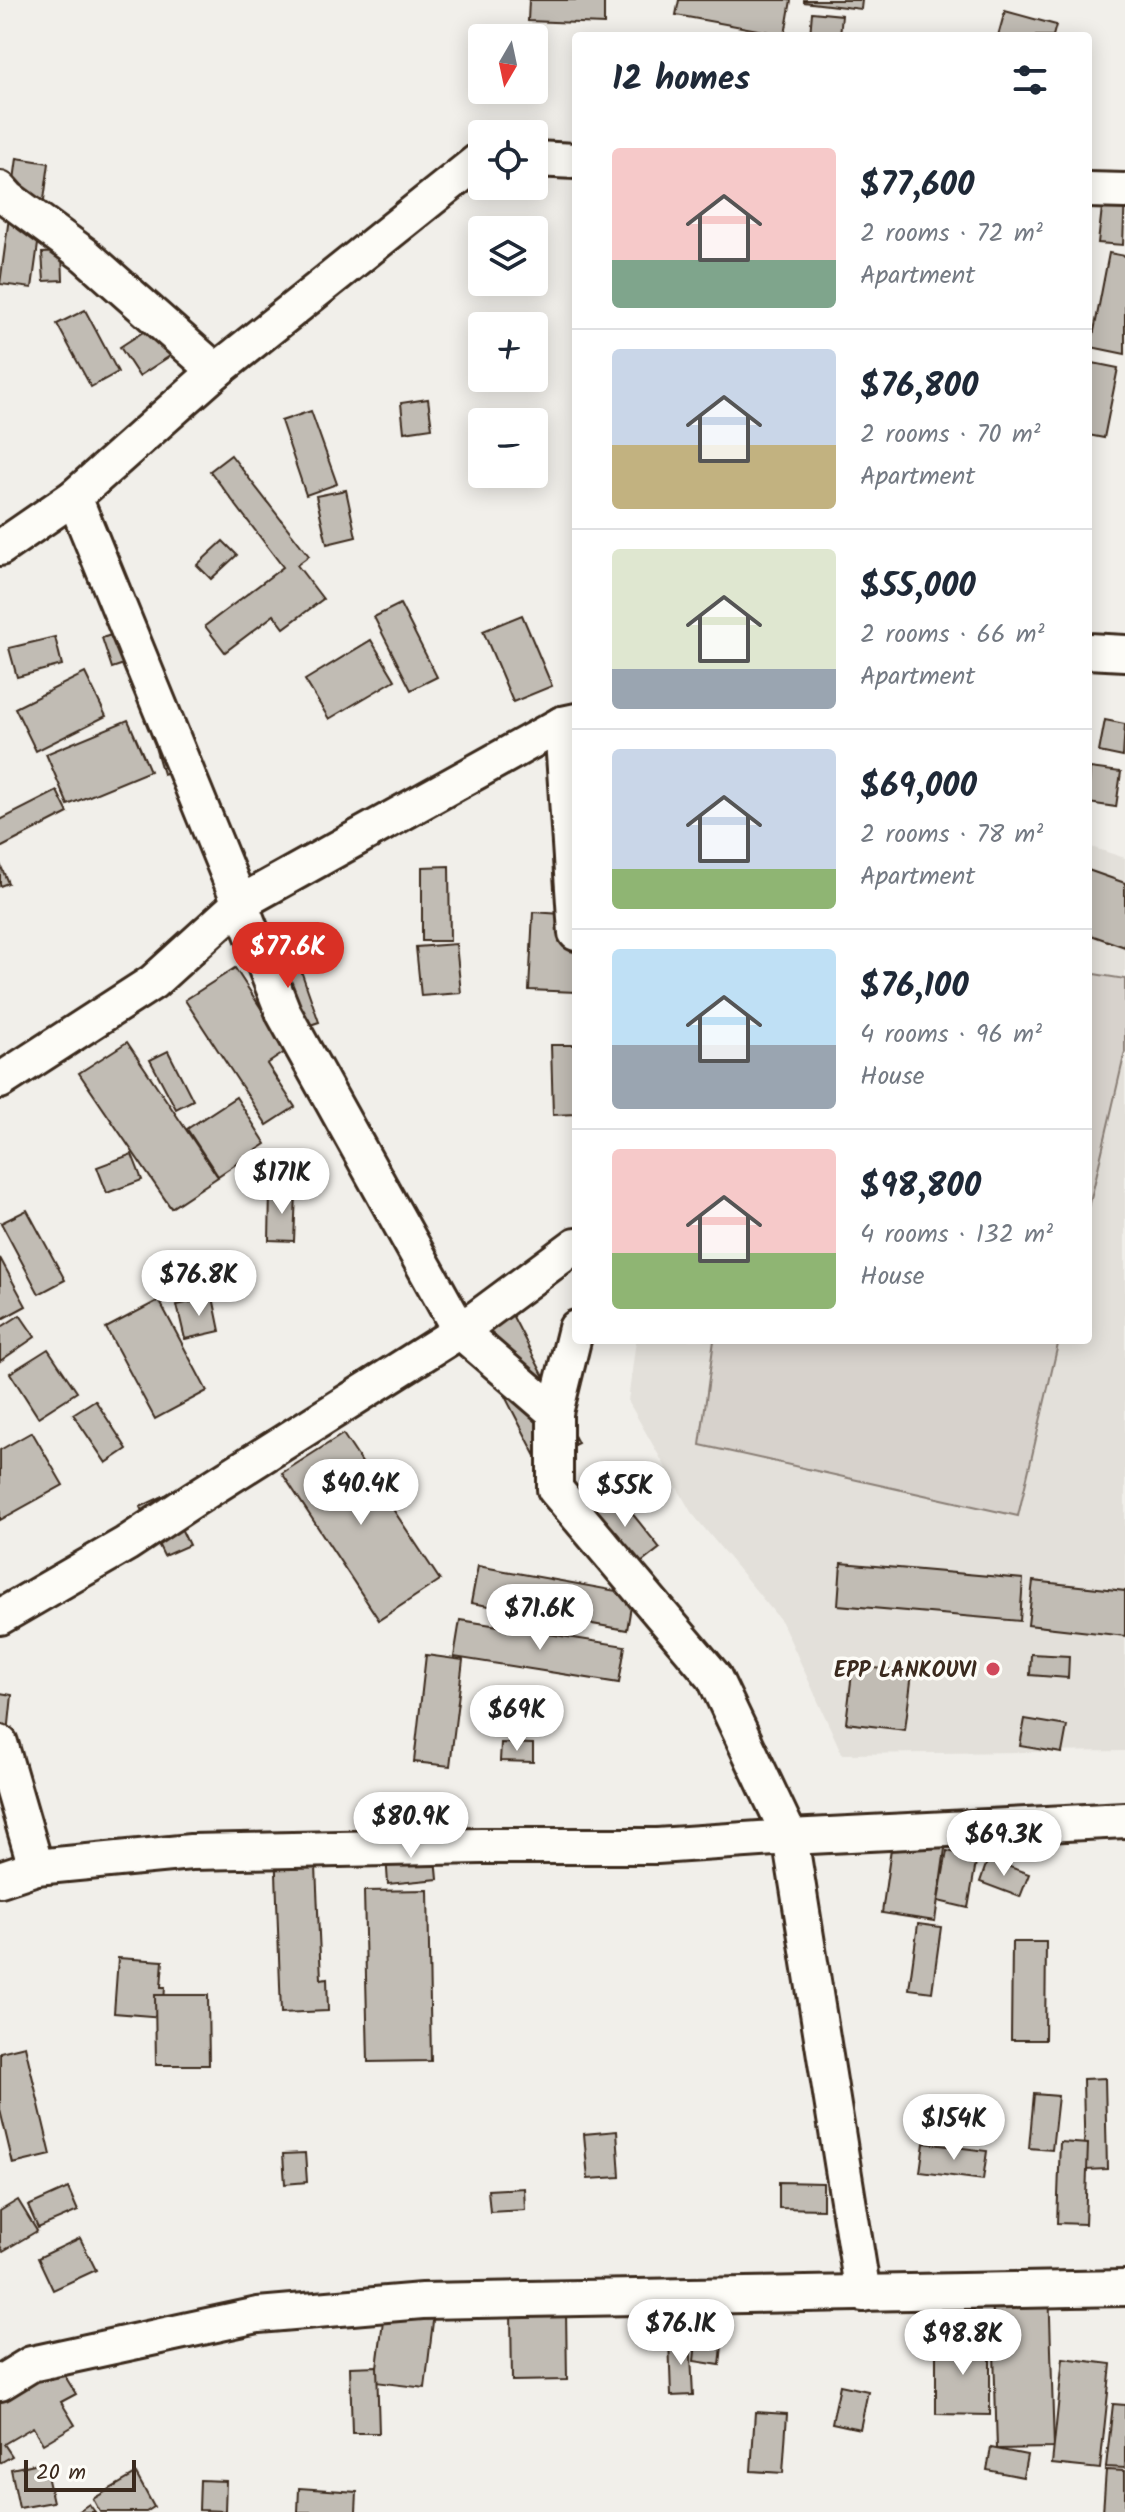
<!DOCTYPE html>
<html lang="en">
<head>
<meta charset="utf-8">
<style>
	:root { --surface:#fff; --page:#f6f6f7; --text:#1f2937; --muted:#747a83; --line:#e0e1e3; --accent:#d93025 }
	body { margin:0; font-family:Kalam,sans-serif; background:var(--page); color:var(--text); height:100vh; display:flex; flex-direction:column; font-size:30px; white-space:nowrap }
	* { box-sizing:border-box; margin:0 }
	p { font-size:26px; color:var(--muted) }
	.icon { flex:none; width:44px; height:44px; fill:none; stroke:currentColor; stroke-width:2; stroke-linecap:round; stroke-linejoin:round }
	.map { position:relative; flex:1; overflow:hidden }
	.side { position:absolute; left:572px; top:32px; width:520px; height:1312px; display:flex; flex-direction:column; background:var(--surface); border-radius:8px; box-shadow:0 4px 20px #0003 }
	.side>* { flex:none }
	.needle { width:52px; rotate:189deg }
	.buttons { position:absolute; left:468px; top:24px; display:grid; gap:16px }
	.buttons a { display:grid; place-items:center; width:80px; height:80px; border-radius:8px; background:var(--surface); box-shadow:0 4px 20px #0003; font-size:40px }
	.scale { position:absolute; left:24px; bottom:20px; width:112px; box-sizing:border-box; padding-left:8px; border:4px solid #3b2a1e; border-top:0; font-size:22px; line-height:28px; white-space:nowrap; color:#3b2a1e; -webkit-text-stroke:6px #fdfcf7; paint-order:stroke }
	.price { position:absolute; translate:-50% -68px; padding:0 18px; border-radius:28px; background:#fff; color:#222; font-size:26px; line-height:52px; filter:drop-shadow(0 2px 4px #0008) }
	.price::after { content:''; position:absolute; left:50%; top:48px; width:24px; height:18px; margin-left:-12px; background:inherit; clip-path:polygon(0 0,100% 0,50% 100%) }
	.price.current { background:var(--accent); color:#fff }
	ul { padding:0; list-style:none }
	li { display:flex; align-items:center; gap:24px; height:200px; padding:0 40px }
	li+li { border-top:2px solid var(--line) }
	li span { display:grid; place-items:center; flex:none; width:224px; height:160px; border-radius:8px; color:#555 }
	li>.icon { margin-inline-start:auto }
	span .icon { width:96px; height:96px; fill:#fffc; stroke-width:1 }
	li b { font-size:34px }
	h2 { display:flex; justify-content:space-between; align-items:center; height:96px; padding:0 40px; font-size:34px }
	.map>svg:first-child { display:block }
</style>
</head>
<body>
<div class="map">
<svg width="1125" height="2512" viewBox="0 0 1125 2512">
	<rect width="100%" height="100%" fill="#f1efea"/>
	<filter id="ink" filterUnits="userSpaceOnUse"><feTurbulence type="fractalNoise" baseFrequency=".0125" numOctaves="2"/><feDisplacementMap in="SourceGraphic" scale="16" xChannelSelector="R" yChannelSelector="G"/><feConvolveMatrix kernelMatrix="1 2 1 2 8 2 1 2 1" color-interpolation-filters="sRGB"/></filter>
	<g filter="url(#ink)">
		<polygon fill="#e3e0da" points="1088,846 1125,858 1125,1751 842,1754 782,1622 691,1512 628,1401 636,1340 1088,1340"/>
		<g fill="#d7d2cc" stroke="#897e75" stroke-width="2">
			<polygon points="1088,973 1125,979 1125,1052 1088,1212"/>
			<polygon points="714,1340 1059,1340 1018,1516 700,1445"/>
		</g>
		<g fill="#c1bcb4" stroke="#3b2a1e" stroke-width="2">
			<polygon points="529,0 604,0 604,24 528,21"/>
			<polygon points="679,0 791,0 785,35 676,15"/>
			<polygon points="804,0 862,0 861,9 804,2"/>
			<polygon points="1005,11 1056,25 1053,36 998,36"/>
			<polygon points="812,12 842,15 840,36 810,36"/>
			<polygon points="17,158 49,163 32,288 0,284"/>
			<polygon points="1104,190 1125,192 1123,245 1098,243"/>
			<polygon points="62,252 63,280 44,281 42,253"/>
			<polygon points="1109,253 1125,256 1125,354 1091,347"/>
			<polygon points="85,310 118,372 91,387 57,324"/>
			<polygon points="174,312 193,341 139,376 120,347"/>
			<polygon points="1088,362 1118,368 1104,438 1088,435"/>
			<polygon points="428,399 432,428 404,432 401,403"/>
			<polygon points="311,411 337,484 306,495 281,421"/>
			<polygon points="231,455 309,556 297,565 323,599 284,628 274,615 225,652 205,626 283,567 210,471"/>
			<polygon points="346,490 356,537 327,544 316,496"/>
			<polygon points="223,541 237,555 211,579 197,565"/>
			<polygon points="400,604 437,677 411,690 374,617"/>
			<polygon points="522,615 552,686 513,702 483,631"/>
			<polygon points="145,624 154,654 112,668 102,638"/>
			<polygon points="55,637 62,665 17,677 9,648"/>
			<polygon points="371,640 395,680 329,719 305,680"/>
			<polygon points="85,673 106,716 36,751 15,708"/>
			<polygon points="128,720 150,771 68,805 46,754"/>
			<polygon points="1105,720 1125,724 1123,757 1099,752"/>
			<polygon points="179,740 187,767 163,774 155,747"/>
			<polygon points="1090,768 1121,772 1116,807 1088,803"/>
			<polygon points="57,791 68,813 0,848 0,820"/>
			<polygon points="0,864 8,883 0,886"/>
			<polygon points="449,866 450,941 422,941 422,867"/>
			<polygon points="1088,870 1125,883 1125,947 1088,934"/>
			<polygon points="533,912 576,915 576,992 529,990"/>
			<polygon points="456,944 461,993 421,996 416,947"/>
			<polygon points="292,945 319,1022 283,1034 256,957"/>
			<polygon points="235,968 288,1050 267,1064 295,1107 267,1125 185,1000"/>
			<polygon points="127,1042 218,1177 171,1208 79,1073"/>
			<polygon points="551,1045 576,1045 576,1114 553,1115"/>
			<polygon points="168,1051 193,1100 176,1109 150,1060"/>
			<polygon points="236,1097 266,1144 218,1176 187,1129"/>
			<polygon points="132,1154 142,1180 107,1193 97,1167"/>
			<polygon points="270,1192 296,1193 294,1241 269,1240"/>
			<polygon points="27,1210 65,1280 39,1294 1,1223"/>
			<polygon points="0,1258 26,1306 0,1320"/>
			<polygon points="213,1297 220,1331 185,1339 177,1305"/>
			<polygon points="159,1300 207,1391 155,1419 106,1328"/>
			<polygon points="505,1301 578,1443 539,1462 466,1321"/>
			<polygon points="20,1315 35,1337 0,1361 0,1328"/>
			<polygon points="48,1349 77,1392 38,1417 10,1373"/>
			<polygon points="95,1400 127,1449 106,1463 73,1414"/>
			<polygon points="32,1432 63,1485 0,1520 0,1450"/>
			<polygon points="343,1434 440,1580 379,1620 282,1473"/>
			<polygon points="614,1491 660,1548 637,1566 590,1510"/>
			<polygon points="165,1495 189,1545 164,1556 140,1507"/>
			<polygon points="841,1563 1023,1579 1020,1621 838,1605"/>
			<polygon points="478,1566 633,1594 627,1630 471,1603"/>
			<polygon points="1033,1581 1125,1591 1125,1636 1028,1625"/>
			<polygon points="460,1620 625,1646 619,1683 454,1657"/>
			<polygon points="1031,1654 1069,1656 1068,1678 1030,1675"/>
			<polygon points="426,1655 463,1660 450,1766 414,1762"/>
			<polygon points="853,1665 912,1673 905,1730 846,1723"/>
			<polygon points="0,1693 12,1695 5,1763 0,1763"/>
			<polygon points="1025,1719 1067,1726 1062,1753 1020,1746"/>
			<polygon points="501,1743 533,1744 533,1762 500,1761"/>
			<polygon points="896,1813 949,1820 935,1921 882,1913"/>
			<polygon points="434,1836 438,1879 388,1884 385,1840"/>
			<polygon points="315,1844 321,1979 327,1978 328,2011 281,2013 275,1845"/>
			<polygon points="947,1851 977,1857 968,1908 938,1901"/>
			<polygon points="988,1859 1029,1874 1020,1897 980,1882"/>
			<polygon points="428,1890 431,2061 368,2062 364,1891"/>
			<polygon points="918,1924 941,1927 932,1992 909,1989"/>
			<polygon points="1012,1942 1046,1942 1045,2040 1011,2040"/>
			<polygon points="118,1958 163,1961 161,1987 165,1987 163,2017 114,2013"/>
			<polygon points="155,1995 208,1995 209,2065 156,2065"/>
			<polygon points="25,2046 51,2155 13,2164 0,2110 0,2052"/>
			<polygon points="1105,2078 1107,2169 1085,2170 1083,2079"/>
			<polygon points="1034,2094 1058,2096 1052,2150 1029,2148"/>
			<polygon points="617,2131 620,2177 588,2179 584,2134"/>
			<polygon points="1060,2142 1088,2144 1085,2224 1057,2223"/>
			<polygon points="924,2143 987,2151 983,2180 920,2172"/>
			<polygon points="305,2153 307,2182 285,2184 283,2154"/>
			<polygon points="779,2182 823,2183 823,2209 779,2208"/>
			<polygon points="68,2188 78,2211 38,2228 28,2206"/>
			<polygon points="524,2188 525,2210 490,2212 488,2190"/>
			<polygon points="18,2200 37,2231 3,2251 0,2246 0,2211"/>
			<polygon points="80,2238 96,2270 53,2290 38,2258"/>
			<polygon points="1049,2285 1054,2448 997,2449 992,2286"/>
			<polygon points="940,2297 968,2303 963,2332 934,2326"/>
			<polygon points="650,2299 690,2306 686,2332 646,2325"/>
			<polygon points="385,2306 434,2313 425,2388 375,2382"/>
			<polygon points="566,2311 567,2380 512,2381 511,2312"/>
			<polygon points="699,2313 725,2316 720,2365 694,2361"/>
			<polygon points="690,2337 693,2395 671,2396 669,2338"/>
			<polygon points="936,2340 990,2340 990,2415 936,2414"/>
			<polygon points="1063,2358 1111,2364 1100,2469 1052,2464"/>
			<polygon points="57,2363 76,2394 61,2402 75,2425 43,2444 33,2427 4,2444 12,2456 0,2463 0,2396"/>
			<polygon points="377,2366 379,2433 352,2433 350,2367"/>
			<polygon points="840,2385 868,2391 860,2429 832,2423"/>
			<polygon points="1113,2404 1125,2405 1125,2468 1106,2467"/>
			<polygon points="755,2412 787,2414 783,2473 751,2471"/>
			<polygon points="991,2448 1027,2455 1023,2477 987,2470"/>
			<polygon points="44,2462 53,2502 19,2508 11,2469"/>
			<polygon points="1106,2470 1125,2471 1125,2512 1103,2512"/>
			<polygon points="136,2474 154,2507 146,2512 100,2512 93,2499"/>
			<polygon points="200,2480 226,2481 225,2511 199,2510"/>
			<polygon points="299,2488 357,2492 356,2512 298,2512"/>
			<polygon points="89,2504 95,2512 77,2512"/>
		</g>
		<g fill="none" stroke-linecap="round" stroke-linejoin="round">
			<defs>
				<g id="minor">
					<polyline points="534,159 576,161"/>
					<polyline points="0,189 9,199 85,255 216,371"/>
					<polyline points="1088,190 1125,191"/>
					<polyline points="74,497 240,903 562,724 576,721"/>
					<polyline points="0,548 74,497 216,371 482,158"/>
					<polyline points="1088,651 1125,653"/>
					<polyline points="562,724 576,933"/>
					<polyline points="0,1081 153,982 240,903 284,1014 460,1331 555,1413"/>
					<polyline points="576,1328 555,1413 555,1489 714,1677 790,1837 863,2294"/>
					<polyline points="0,1617 126,1544 194,1499 460,1331 576,1245"/>
					<polyline points="0,1743 36,1867 191,1852 481,1846 657,1846 790,1837 1125,1820"/>
					<polyline points="0,1879 36,1867"/>
					<polyline points="0,2383 31,2364 258,2315 422,2301 1125,2288"/>
				</g>
			</defs>
			<use href="#minor" stroke="#3b2a1e" stroke-width="40"/>
			<use href="#minor" stroke="#fdfcf7" stroke-width="34"/>
		</g>
	</g>
	<circle fill="#d1495b" stroke="#fdfcf7" stroke-width="3" cx="993" cy="1669" r="8"/>
	<g text-anchor="middle" stroke-width="7" stroke-linejoin="round" paint-order="stroke">
		<g font-size="22" font-weight="bold" fill="#3b2a1e" stroke="#fdfcf7" text-anchor="end">
			<text x="977" y="1677">EPP LANKOUVI</text>
		</g>
	</g>
</svg>
<div class="buttons">
<a><svg class="needle" viewBox="-14 -14 28 28"><path d="M0-13l5 13h-10z" fill="#e53935"/><path d="M0 13l5-13h-10z" fill="#747a83"/></svg></a>
<a><svg class="icon" aria-label="locate" viewBox="0 0 24 24"><circle cx="12" cy="12" r="6"/><path d="M12 2v4M12 18v4M2 12h4M18 12h4"/></svg></a>
<a><svg class="icon" aria-label="layers" viewBox="0 0 24 24"><path d="M12 4l9 5-9 5-9-5zM3 14l9 5 9-5"/></svg></a>
<a>+</a>
<a>−</a>
</div>
<div class="scale">20 m</div>
<b class="price current" style="left:288px;top:990px">$77.6K</b>
<b class="price" style="left:282px;top:1216px">$171K</b>
<b class="price" style="left:199px;top:1318px">$76.8K</b>
<b class="price" style="left:361px;top:1527px">$40.4K</b>
<b class="price" style="left:625px;top:1529px">$55K</b>
<b class="price" style="left:540px;top:1652px">$71.6K</b>
<b class="price" style="left:517px;top:1753px">$69K</b>
<b class="price" style="left:411px;top:1860px">$80.9K</b>
<b class="price" style="left:1004px;top:1878px">$69.3K</b>
<b class="price" style="left:954px;top:2162px">$154K</b>
<b class="price" style="left:681px;top:2367px">$76.1K</b>
<b class="price" style="left:963px;top:2377px">$98.8K</b>
<section class="side">
<h2>12 homes<svg class="icon" aria-label="filters" viewBox="0 0 24 24"><path d="M4 7h16M4 17h16"/><circle cx="9" cy="7" r="2"/><circle cx="15" cy="17" r="2"/></svg></h2>
<ul>
<li><span style="background:linear-gradient(#f6c9c9 70%,#7fa58c 0)"><svg class="icon" aria-label="home" viewBox="0 0 24 24"><path d="M3 11l9-7 9 7M6 9v11h12V9"/></svg></span><div><b>$77,600</b><p>2 rooms · 72 m²</p><p>Apartment</p></div></li>
<li><span style="background:linear-gradient(#c9d6e8 60%,#c2b280 0)"><svg class="icon" aria-label="home" viewBox="0 0 24 24"><path d="M3 11l9-7 9 7M6 9v11h12V9"/></svg></span><div><b>$76,800</b><p>2 rooms · 70 m²</p><p>Apartment</p></div></li>
<li><span style="background:linear-gradient(#dfe7d0 75%,#9aa5b1 0)"><svg class="icon" aria-label="home" viewBox="0 0 24 24"><path d="M3 11l9-7 9 7M6 9v11h12V9"/></svg></span><div><b>$55,000</b><p>2 rooms · 66 m²</p><p>Apartment</p></div></li>
<li><span style="background:linear-gradient(#c9d6e8 75%,#8fb573 0)"><svg class="icon" aria-label="home" viewBox="0 0 24 24"><path d="M3 11l9-7 9 7M6 9v11h12V9"/></svg></span><div><b>$69,000</b><p>2 rooms · 78 m²</p><p>Apartment</p></div></li>
<li><span style="background:linear-gradient(#bfe0f5 60%,#9aa5b1 0)"><svg class="icon" aria-label="home" viewBox="0 0 24 24"><path d="M3 11l9-7 9 7M6 9v11h12V9"/></svg></span><div><b>$76,100</b><p>4 rooms · 96 m²</p><p>House</p></div></li>
<li><span style="background:linear-gradient(#f6c9c9 65%,#8fb573 0)"><svg class="icon" aria-label="home" viewBox="0 0 24 24"><path d="M3 11l9-7 9 7M6 9v11h12V9"/></svg></span><div><b>$98,800</b><p>4 rooms · 132 m²</p><p>House</p></div></li>
</ul>
</section>
</div>
</body>
</html>
